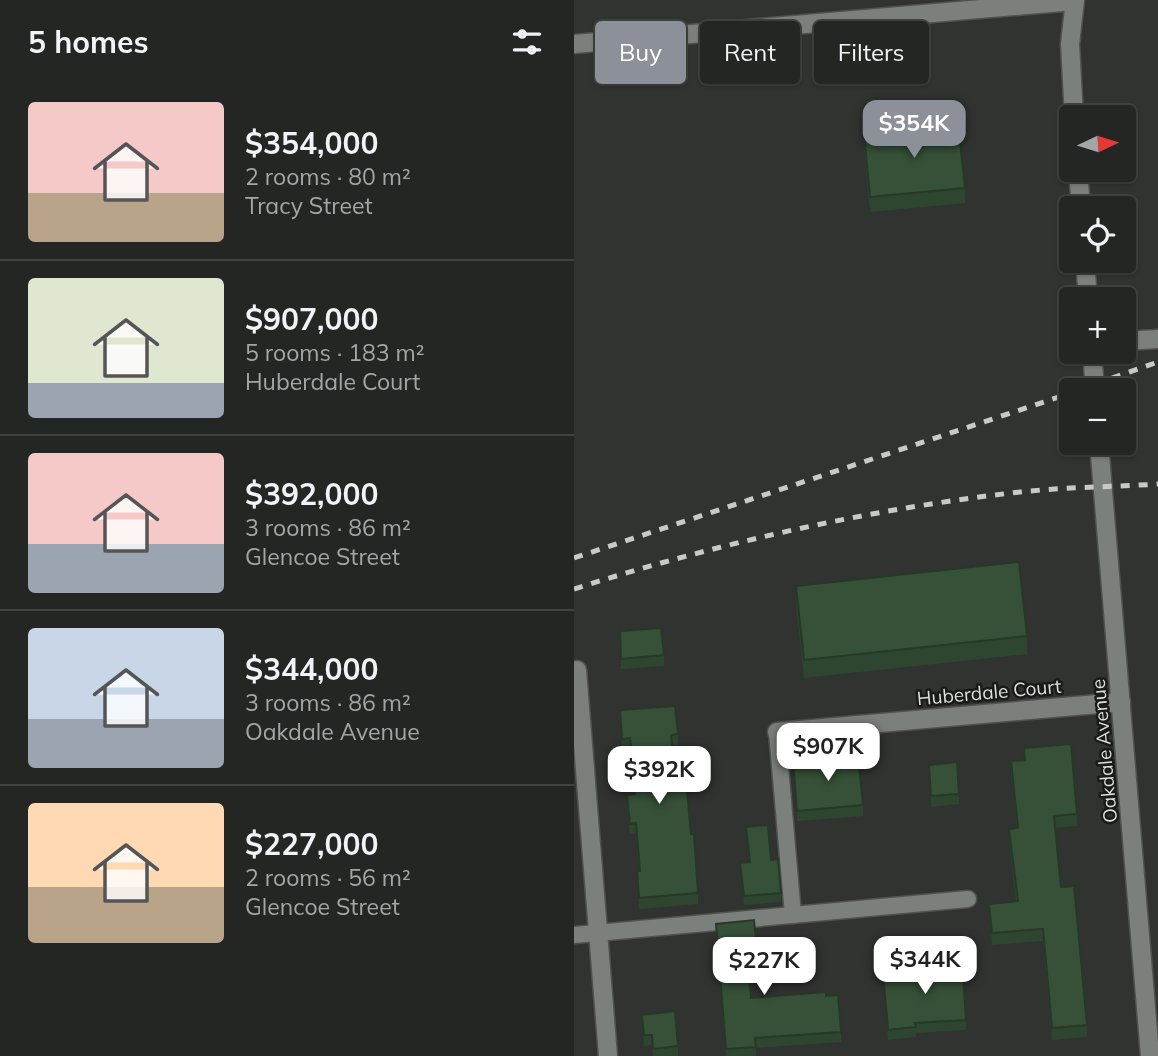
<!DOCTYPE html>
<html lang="en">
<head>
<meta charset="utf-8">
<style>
	:root { --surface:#242624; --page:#2c2e2c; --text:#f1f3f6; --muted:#a3a5a6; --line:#414341; --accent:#8c9099 }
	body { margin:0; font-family:Mulish,sans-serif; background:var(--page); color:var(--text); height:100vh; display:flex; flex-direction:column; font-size:26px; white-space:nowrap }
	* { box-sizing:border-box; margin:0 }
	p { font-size:23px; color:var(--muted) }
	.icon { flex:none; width:38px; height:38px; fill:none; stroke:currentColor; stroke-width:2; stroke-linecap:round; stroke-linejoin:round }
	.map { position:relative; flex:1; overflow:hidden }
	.details { display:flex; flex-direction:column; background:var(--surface); width:574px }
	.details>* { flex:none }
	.top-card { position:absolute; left:21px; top:21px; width:457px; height:63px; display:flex; gap:14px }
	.needle { width:46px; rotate:86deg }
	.tools { position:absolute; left:485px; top:105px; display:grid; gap:14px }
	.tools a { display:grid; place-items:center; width:77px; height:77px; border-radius:7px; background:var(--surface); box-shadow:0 2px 5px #0004,0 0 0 2px var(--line); font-size:35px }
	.price { position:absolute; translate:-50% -60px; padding:0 16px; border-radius:14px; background:#fff; color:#222; font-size:23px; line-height:46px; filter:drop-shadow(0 2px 4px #0008) }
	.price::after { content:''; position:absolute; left:50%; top:42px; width:21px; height:16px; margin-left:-10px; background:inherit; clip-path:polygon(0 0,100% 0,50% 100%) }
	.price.current { background:var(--accent); color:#fff }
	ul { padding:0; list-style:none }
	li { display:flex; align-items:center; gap:21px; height:175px; padding:0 28px }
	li+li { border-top:2px solid var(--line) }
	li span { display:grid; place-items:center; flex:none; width:196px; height:140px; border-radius:7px; color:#555 }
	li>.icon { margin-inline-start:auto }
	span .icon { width:84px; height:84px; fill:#fffc; stroke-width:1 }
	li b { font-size:30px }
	h2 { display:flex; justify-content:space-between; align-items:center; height:84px; padding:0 28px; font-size:30px }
	.tag { padding:0 24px; border-radius:7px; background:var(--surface); box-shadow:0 2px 5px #0004,0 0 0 2px var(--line); font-size:24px; line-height:63px }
	.tag.current { background:var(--accent); color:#fff }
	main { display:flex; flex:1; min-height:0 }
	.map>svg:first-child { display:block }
</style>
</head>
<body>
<main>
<section class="details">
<h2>5 homes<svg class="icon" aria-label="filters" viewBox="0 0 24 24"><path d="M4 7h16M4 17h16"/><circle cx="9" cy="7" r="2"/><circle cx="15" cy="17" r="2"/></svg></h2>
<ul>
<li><span style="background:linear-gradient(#f6c9c9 65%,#b9a48a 0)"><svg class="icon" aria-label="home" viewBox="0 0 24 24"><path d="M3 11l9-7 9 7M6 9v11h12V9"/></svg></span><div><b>$354,000</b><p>2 rooms · 80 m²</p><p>Tracy Street</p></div></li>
<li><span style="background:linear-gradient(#dfe7d0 75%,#9aa5b1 0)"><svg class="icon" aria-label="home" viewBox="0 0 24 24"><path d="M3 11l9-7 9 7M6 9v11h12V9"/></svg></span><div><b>$907,000</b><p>5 rooms · 183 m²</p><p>Huberdale Court</p></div></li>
<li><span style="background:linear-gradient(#f6c9c9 65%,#9aa5b1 0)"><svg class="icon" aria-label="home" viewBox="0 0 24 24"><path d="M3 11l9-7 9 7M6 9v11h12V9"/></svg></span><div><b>$392,000</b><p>3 rooms · 86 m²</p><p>Glencoe Street</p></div></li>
<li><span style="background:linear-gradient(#c9d6e8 65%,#9aa5b1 0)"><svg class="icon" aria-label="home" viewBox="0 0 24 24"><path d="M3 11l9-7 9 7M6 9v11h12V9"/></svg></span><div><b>$344,000</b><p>3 rooms · 86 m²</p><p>Oakdale Avenue</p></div></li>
<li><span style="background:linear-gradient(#ffd9b3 60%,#b9a48a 0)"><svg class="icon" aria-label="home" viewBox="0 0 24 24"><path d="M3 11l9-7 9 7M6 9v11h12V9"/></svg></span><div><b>$227,000</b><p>2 rooms · 56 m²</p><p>Glencoe Street</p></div></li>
</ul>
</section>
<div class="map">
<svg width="584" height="1056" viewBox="0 0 584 1056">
	<rect width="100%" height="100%" fill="#303330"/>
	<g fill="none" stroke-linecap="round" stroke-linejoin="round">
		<defs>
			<g id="lane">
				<polyline points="203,732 219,915"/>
				<polyline points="0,935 394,899"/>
			</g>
			<g id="street">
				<polyline points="550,341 584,339"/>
				<polyline points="3,670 34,1056"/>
				<polyline points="203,732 547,702"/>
			</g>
			<g id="secondary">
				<polyline points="0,44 500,1"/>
				<polyline points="500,117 496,44 501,0"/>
				<polyline points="504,170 507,208"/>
				<polyline points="511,261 514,299"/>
				<polyline points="518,352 521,390"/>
				<polyline points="525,443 576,1056"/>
			</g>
		</defs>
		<use href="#lane" stroke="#4f524f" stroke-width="19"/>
		<use href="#street" stroke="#4f524f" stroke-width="21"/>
		<use href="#secondary" stroke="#4f524f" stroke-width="21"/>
		<use href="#lane" stroke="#7c807c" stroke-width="16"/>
		<use href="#street" stroke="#7c807c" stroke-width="18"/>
		<use href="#secondary" stroke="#7c807c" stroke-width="18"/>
		<g stroke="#c8cac8" stroke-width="5" stroke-dasharray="9 9" stroke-linecap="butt">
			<polyline points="504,390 584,362"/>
			<polyline points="0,558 497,393"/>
			<path d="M0,589c145,-46 295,-80 446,-97 46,-5 92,-5 138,-8"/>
		</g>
	</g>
	<g fill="#2e4630">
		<polygon points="290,133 391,188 391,203 296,212 290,148"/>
		<polygon points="222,586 453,636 453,654 230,678 222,604"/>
		<polygon points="46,631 90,655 90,666 47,669"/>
		<polygon points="46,710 104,734 104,745 98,745 102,791 124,893 124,904 65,909 63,881 63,871 65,871 62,834 56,834 53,806 53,795 60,794 56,749 48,749"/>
		<polygon points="450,748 503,814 503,826 481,828 487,887 513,1025 513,1037 478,1040 469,941 418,945 415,904 442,901 435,841 435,829 443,828 437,773 437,761 450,760"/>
		<polygon points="219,760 289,805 289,816 223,821"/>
		<polygon points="355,765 385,794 385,804 357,807"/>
		<polygon points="172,827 197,860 207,893 207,902 170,905 166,863 175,862"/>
		<polygon points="142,924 183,951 183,961 174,962 177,998 252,996 267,1032 267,1042 182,1048 182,1056 152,1056"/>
		<polygon points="309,973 392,1020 392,1030 342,1033 342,1037 314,1040"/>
		<polygon points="68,1015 104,1046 104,1056 79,1056 78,1045 70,1046"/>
	</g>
	<g fill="#365138" stroke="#263927" stroke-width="2">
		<polygon points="384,123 391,188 296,197 290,133"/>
		<polygon points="445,562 453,636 230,660 222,586"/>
		<polygon points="87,628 90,655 47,659 46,631"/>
		<polygon points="101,706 104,734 97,735 102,791 113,790 117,834 120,834 124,893 65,898 63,871 66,871 62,823 56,824 53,795 61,794 56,738 48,739 46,710"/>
		<polygon points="497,744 503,814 480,816 487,887 500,886 513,1025 478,1028 469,929 418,933 415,904 444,901 435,829 444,828 437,761 451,760 450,748"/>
		<polygon points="284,755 289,805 223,811 219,760"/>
		<polygon points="383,762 385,794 357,796 355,765"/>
		<polygon points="194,825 197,860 204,859 207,893 170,896 166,863 176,862 172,827"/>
		<polygon points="180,920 183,951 173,952 177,998 252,992 252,996 264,995 267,1032 181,1038 182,1047 152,1049 142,924"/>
		<polygon points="388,961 392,1020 341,1023 342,1027 314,1030 309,973 363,968 363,963"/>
		<polygon points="101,1011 104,1046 79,1049 78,1035 70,1035 68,1015"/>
	</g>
	<g text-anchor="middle" stroke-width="5" stroke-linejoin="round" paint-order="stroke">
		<g font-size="19" fill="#dddfdd" stroke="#191a19">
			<text transform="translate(415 692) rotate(-5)" y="7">Huberdale Court</text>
			<text transform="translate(530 751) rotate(-95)" y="7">Oakdale Avenue</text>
		</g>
	</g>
</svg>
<div class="tools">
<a><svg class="needle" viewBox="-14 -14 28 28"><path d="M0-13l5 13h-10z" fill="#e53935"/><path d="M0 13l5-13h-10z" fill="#a3a5a6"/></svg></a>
<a><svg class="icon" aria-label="locate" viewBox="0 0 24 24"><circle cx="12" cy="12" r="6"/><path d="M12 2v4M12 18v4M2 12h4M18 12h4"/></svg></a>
<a>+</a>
<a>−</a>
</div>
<b class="price current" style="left:340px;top:160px">$354K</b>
<b class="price" style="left:254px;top:783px">$907K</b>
<b class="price" style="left:85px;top:806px">$392K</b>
<b class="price" style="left:351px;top:996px">$344K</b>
<b class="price" style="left:190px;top:997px">$227K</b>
<div class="top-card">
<a class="tag current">Buy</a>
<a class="tag">Rent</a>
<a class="tag">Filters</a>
</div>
</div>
</main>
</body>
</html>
